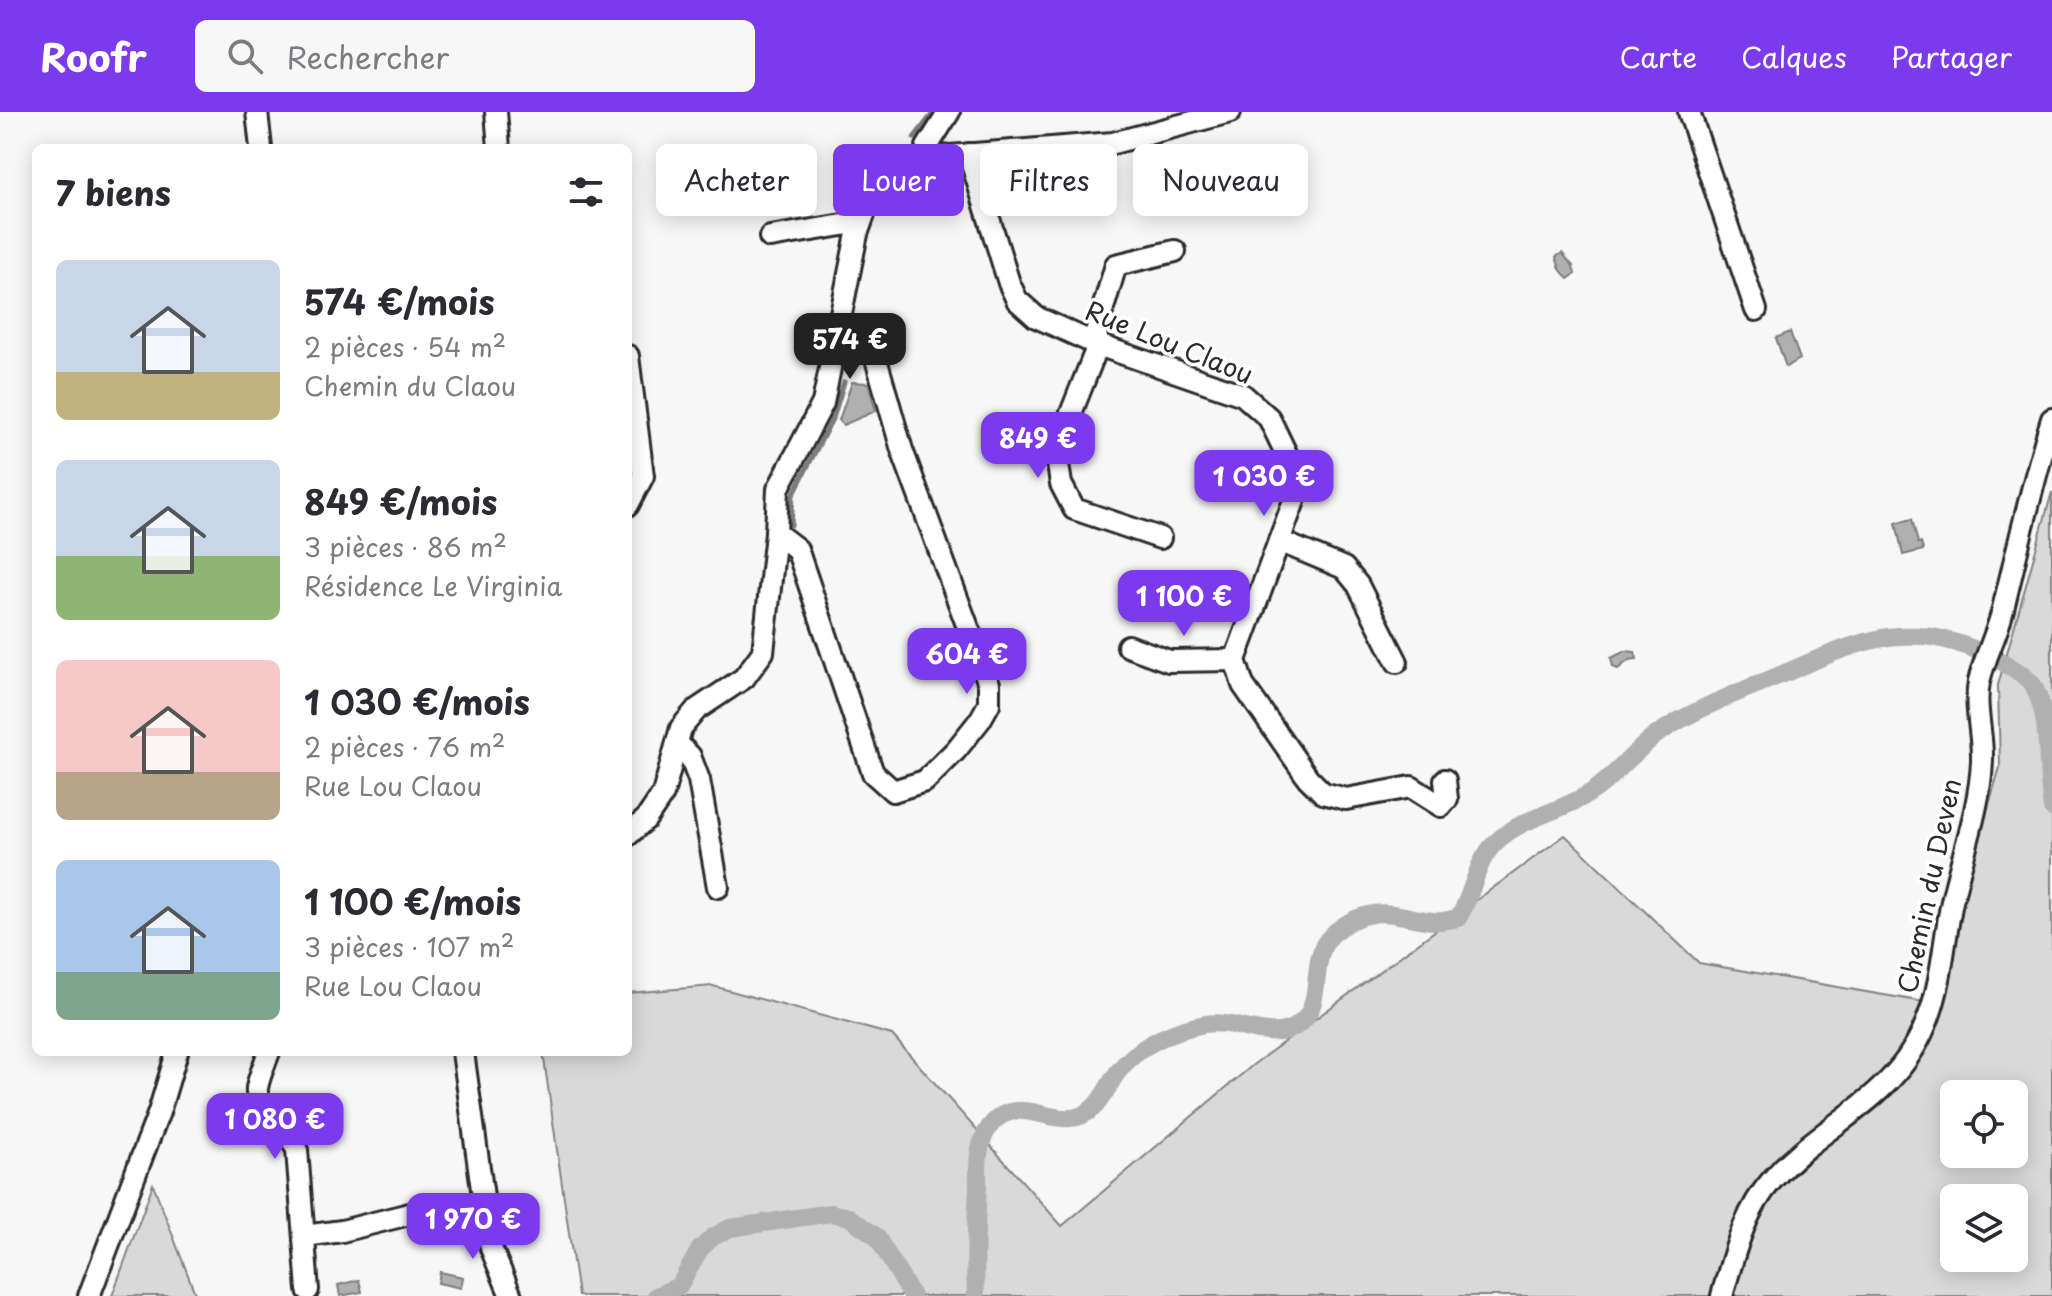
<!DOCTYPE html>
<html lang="fr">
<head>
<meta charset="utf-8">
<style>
	:root { --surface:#fff; --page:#f7f7f7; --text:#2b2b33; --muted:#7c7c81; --accent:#7c3aed }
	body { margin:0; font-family:"Playpen Sans",sans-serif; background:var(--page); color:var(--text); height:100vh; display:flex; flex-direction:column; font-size:30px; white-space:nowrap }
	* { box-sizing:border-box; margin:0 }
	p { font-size:26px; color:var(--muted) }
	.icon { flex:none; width:44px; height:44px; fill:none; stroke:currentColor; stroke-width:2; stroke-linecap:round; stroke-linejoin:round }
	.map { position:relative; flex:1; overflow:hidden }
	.panel { position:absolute; left:32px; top:32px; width:600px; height:912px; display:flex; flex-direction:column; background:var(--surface); border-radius:12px; box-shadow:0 4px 20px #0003 }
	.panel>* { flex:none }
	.hud { position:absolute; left:656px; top:32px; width:760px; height:72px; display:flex; gap:16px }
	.controls { position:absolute; left:1940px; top:968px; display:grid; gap:16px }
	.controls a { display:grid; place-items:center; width:88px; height:88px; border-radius:12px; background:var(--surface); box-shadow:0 4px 20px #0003; font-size:40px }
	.price { position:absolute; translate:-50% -68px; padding:0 18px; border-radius:16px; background:var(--accent); color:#fff; font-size:26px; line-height:52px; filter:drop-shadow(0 2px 4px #0008) }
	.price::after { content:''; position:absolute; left:50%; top:48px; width:24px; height:18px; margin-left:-12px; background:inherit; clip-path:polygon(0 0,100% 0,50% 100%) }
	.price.selected { background:#222; color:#fff }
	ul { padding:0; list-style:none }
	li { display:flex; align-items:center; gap:24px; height:200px; padding:0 24px }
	li span { display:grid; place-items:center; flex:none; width:224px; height:160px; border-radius:12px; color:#555 }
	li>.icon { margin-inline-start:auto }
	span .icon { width:96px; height:96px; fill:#fffc; stroke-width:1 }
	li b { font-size:34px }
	h2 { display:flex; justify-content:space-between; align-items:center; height:96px; padding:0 24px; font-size:34px }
	.pill { padding:0 28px; border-radius:12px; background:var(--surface); box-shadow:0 4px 20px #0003; font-size:28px; line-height:72px }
	.pill.selected { background:var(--accent); color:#fff }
	header { display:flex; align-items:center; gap:48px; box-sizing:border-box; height:112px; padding:0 40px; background:var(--accent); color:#fff }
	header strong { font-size:38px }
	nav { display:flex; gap:44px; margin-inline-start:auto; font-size:28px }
	.search { width:560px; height:72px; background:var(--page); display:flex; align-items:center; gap:20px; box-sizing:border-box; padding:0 28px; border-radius:12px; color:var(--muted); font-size:30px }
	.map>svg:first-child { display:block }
</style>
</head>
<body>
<header>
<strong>Roofr</strong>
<div class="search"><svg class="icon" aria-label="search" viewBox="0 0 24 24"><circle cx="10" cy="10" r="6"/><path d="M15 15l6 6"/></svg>Rechercher</div>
<nav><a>Carte</a><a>Calques</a><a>Partager</a></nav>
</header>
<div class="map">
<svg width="2052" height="1184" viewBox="0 0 2052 1184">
	<rect width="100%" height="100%" fill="#f7f7f7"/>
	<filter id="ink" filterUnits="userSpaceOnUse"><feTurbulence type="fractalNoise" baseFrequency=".0125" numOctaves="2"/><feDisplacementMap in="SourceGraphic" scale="16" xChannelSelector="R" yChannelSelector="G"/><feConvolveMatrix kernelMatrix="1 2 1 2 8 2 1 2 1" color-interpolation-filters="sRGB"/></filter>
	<g filter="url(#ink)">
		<g fill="#d9d9d9" stroke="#828282" stroke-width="2" fill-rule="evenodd">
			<path d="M2052,380v804h-1474l-35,-244h85v-59l85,-7 179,49 170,191 192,-162 311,-229 134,128 231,40 70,-236 -2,-82zM1954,982h60v60h-60zM1954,1086h60v60h-60z"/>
			<polygon points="153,1072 196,1184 112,1184"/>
		</g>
		<g fill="#b0b0b0" stroke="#7b7b7b" stroke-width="2">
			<polygon points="1562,141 1573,154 1575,162 1568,167 1560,157 1556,145"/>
			<polygon points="1790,220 1800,247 1786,255 1776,226"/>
			<polygon points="852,270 868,271 876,299 843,313 839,308"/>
			<polygon points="1912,407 1918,431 1921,431 1923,438 1903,443 1896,411"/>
			<polygon points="1625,539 1635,540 1637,547 1629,548 1618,557 1613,555 1611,546"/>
			<polygon points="440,1160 463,1165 461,1176 438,1171"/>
			<polygon points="359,1168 362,1180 340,1184 338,1173"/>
		</g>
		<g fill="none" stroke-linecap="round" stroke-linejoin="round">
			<g stroke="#7b7b7b" stroke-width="5">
				<polyline points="914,26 934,0"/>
				<polyline points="791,413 793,383 834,303 844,270"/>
			</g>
			<g stroke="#b0b0b0" stroke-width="18">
				<polyline points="656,1184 679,1174 700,1137 713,1125 730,1116 831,1101 849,1105 877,1125 912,1184"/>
				<path d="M976,1184c-2,-37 0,-72 2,-109 0,-15 -1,-33 5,-48 7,-18 21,-30 41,-28 25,2 47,17 69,-3 10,-9 16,-24 24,-35 20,-27 55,-43 88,-49 26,-5 60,15 83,6 38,-14 22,-57 36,-85 8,-14 28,-27 44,-30 22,-6 44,5 66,6 8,1 16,-2 24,-3 16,-24 16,-54 37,-75 27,-27 69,-31 101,-54 22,-16 40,-40 63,-56 38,-26 84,-42 126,-60 33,-14 67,-30 103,-36 15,-2 39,-2 54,2 26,6 74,25 91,46 19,34 12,84 19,123"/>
			</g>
			<defs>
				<g id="minor">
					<polyline points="257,0 261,36"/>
					<polyline points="496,0 499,36"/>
					<polyline points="1689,0 1756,198"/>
					<polyline points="969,42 1009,171 1017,188 1036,205 1098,233 1243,283 1269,306 1294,358 1298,378 1235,548 1243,573 1308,666 1323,681 1346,687 1411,675 1441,694 1447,687 1445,668"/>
					<polyline points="926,48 927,35 949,0"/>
					<polyline points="770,125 861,110"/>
					<polyline points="628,244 643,364 628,393"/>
					<polyline points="776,421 797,437 873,661 893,679 925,669 956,638 980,608 989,592 989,572 902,338 874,240 865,224 839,217"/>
					<polyline points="1160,426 1074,397 1061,372 1056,339 1098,233 1096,220 1116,153 1175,139"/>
					<polyline points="1279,429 1344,456 1358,473 1397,550"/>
					<polyline points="1128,534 1169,549 1235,548"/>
					<polyline points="677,631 690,644 699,668 718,775"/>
					<polyline points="628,723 646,707 663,682 681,616 696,598 744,566 763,540 776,421 778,377 823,291 857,122 871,83 892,62 908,52 937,45 1113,31 1230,0"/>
					<path d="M269,940c-4,11 -10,24 -12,36 -3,19 32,43 40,62l11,140"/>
					<polyline points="485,1099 491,1136 511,1184"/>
					<polyline points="304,1124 342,1119 429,1097 475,1105 485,1099 463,940"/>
					<polyline points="89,1184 159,1000 177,940"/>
					<path d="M1722,1184c12,-41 21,-83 50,-116 53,-61 126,-78 157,-164 14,-38 15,-80 24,-119 10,-45 27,-90 29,-136 1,-27 -8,-52 -3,-79 5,-24 17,-45 23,-69 16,-65 30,-130 50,-194"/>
				</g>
			</defs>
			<use href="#minor" stroke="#2b2b2b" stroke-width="26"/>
			<use href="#minor" stroke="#fff" stroke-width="20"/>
		</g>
	</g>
	<g text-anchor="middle" stroke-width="7" stroke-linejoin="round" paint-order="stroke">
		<g font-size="26" fill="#2b2b2b" stroke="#fff">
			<text transform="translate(1169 231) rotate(22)" y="9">Rue Lou Claou</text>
			<text transform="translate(1930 774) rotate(-78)" y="9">Chemin du Deven</text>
		</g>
	</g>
</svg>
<div class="controls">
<a><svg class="icon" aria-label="locate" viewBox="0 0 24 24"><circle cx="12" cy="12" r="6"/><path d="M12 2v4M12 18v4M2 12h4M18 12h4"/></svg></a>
<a><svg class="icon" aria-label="layers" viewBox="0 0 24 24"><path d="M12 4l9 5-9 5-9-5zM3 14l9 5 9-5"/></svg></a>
</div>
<b class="price selected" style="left:850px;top:269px">574 €</b>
<b class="price" style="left:1038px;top:368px">849 €</b>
<b class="price" style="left:1264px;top:406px">1 030 €</b>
<b class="price" style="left:1184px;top:526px">1 100 €</b>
<b class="price" style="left:967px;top:584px">604 €</b>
<b class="price" style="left:275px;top:1049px">1 080 €</b>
<b class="price" style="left:473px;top:1149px">1 970 €</b>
<div class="hud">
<a class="pill">Acheter</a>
<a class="pill selected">Louer</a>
<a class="pill">Filtres</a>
<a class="pill">Nouveau</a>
</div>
<section class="panel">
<h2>7 biens<svg class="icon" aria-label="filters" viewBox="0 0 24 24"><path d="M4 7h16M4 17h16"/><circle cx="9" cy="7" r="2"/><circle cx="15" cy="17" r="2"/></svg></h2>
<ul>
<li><span style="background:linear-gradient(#c9d6e8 70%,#c2b280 0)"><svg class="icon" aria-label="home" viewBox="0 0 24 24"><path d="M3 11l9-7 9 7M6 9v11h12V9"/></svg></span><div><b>574 €/mois</b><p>2 pièces · 54 m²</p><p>Chemin du Claou</p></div></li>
<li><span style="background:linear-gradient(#c9d6e8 60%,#8fb573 0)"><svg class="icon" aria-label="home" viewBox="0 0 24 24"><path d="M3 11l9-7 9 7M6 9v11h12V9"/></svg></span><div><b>849 €/mois</b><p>3 pièces · 86 m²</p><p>Résidence Le Virginia</p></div></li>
<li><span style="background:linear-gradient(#f6c9c9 70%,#b9a48a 0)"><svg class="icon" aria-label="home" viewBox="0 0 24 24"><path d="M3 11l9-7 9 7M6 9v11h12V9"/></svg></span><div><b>1 030 €/mois</b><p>2 pièces · 76 m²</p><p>Rue Lou Claou</p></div></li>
<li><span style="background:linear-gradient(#a9c7e8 70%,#7fa58c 0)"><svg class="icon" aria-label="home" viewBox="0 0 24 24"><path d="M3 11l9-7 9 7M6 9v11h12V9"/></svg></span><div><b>1 100 €/mois</b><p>3 pièces · 107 m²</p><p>Rue Lou Claou</p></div></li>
</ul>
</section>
</div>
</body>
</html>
